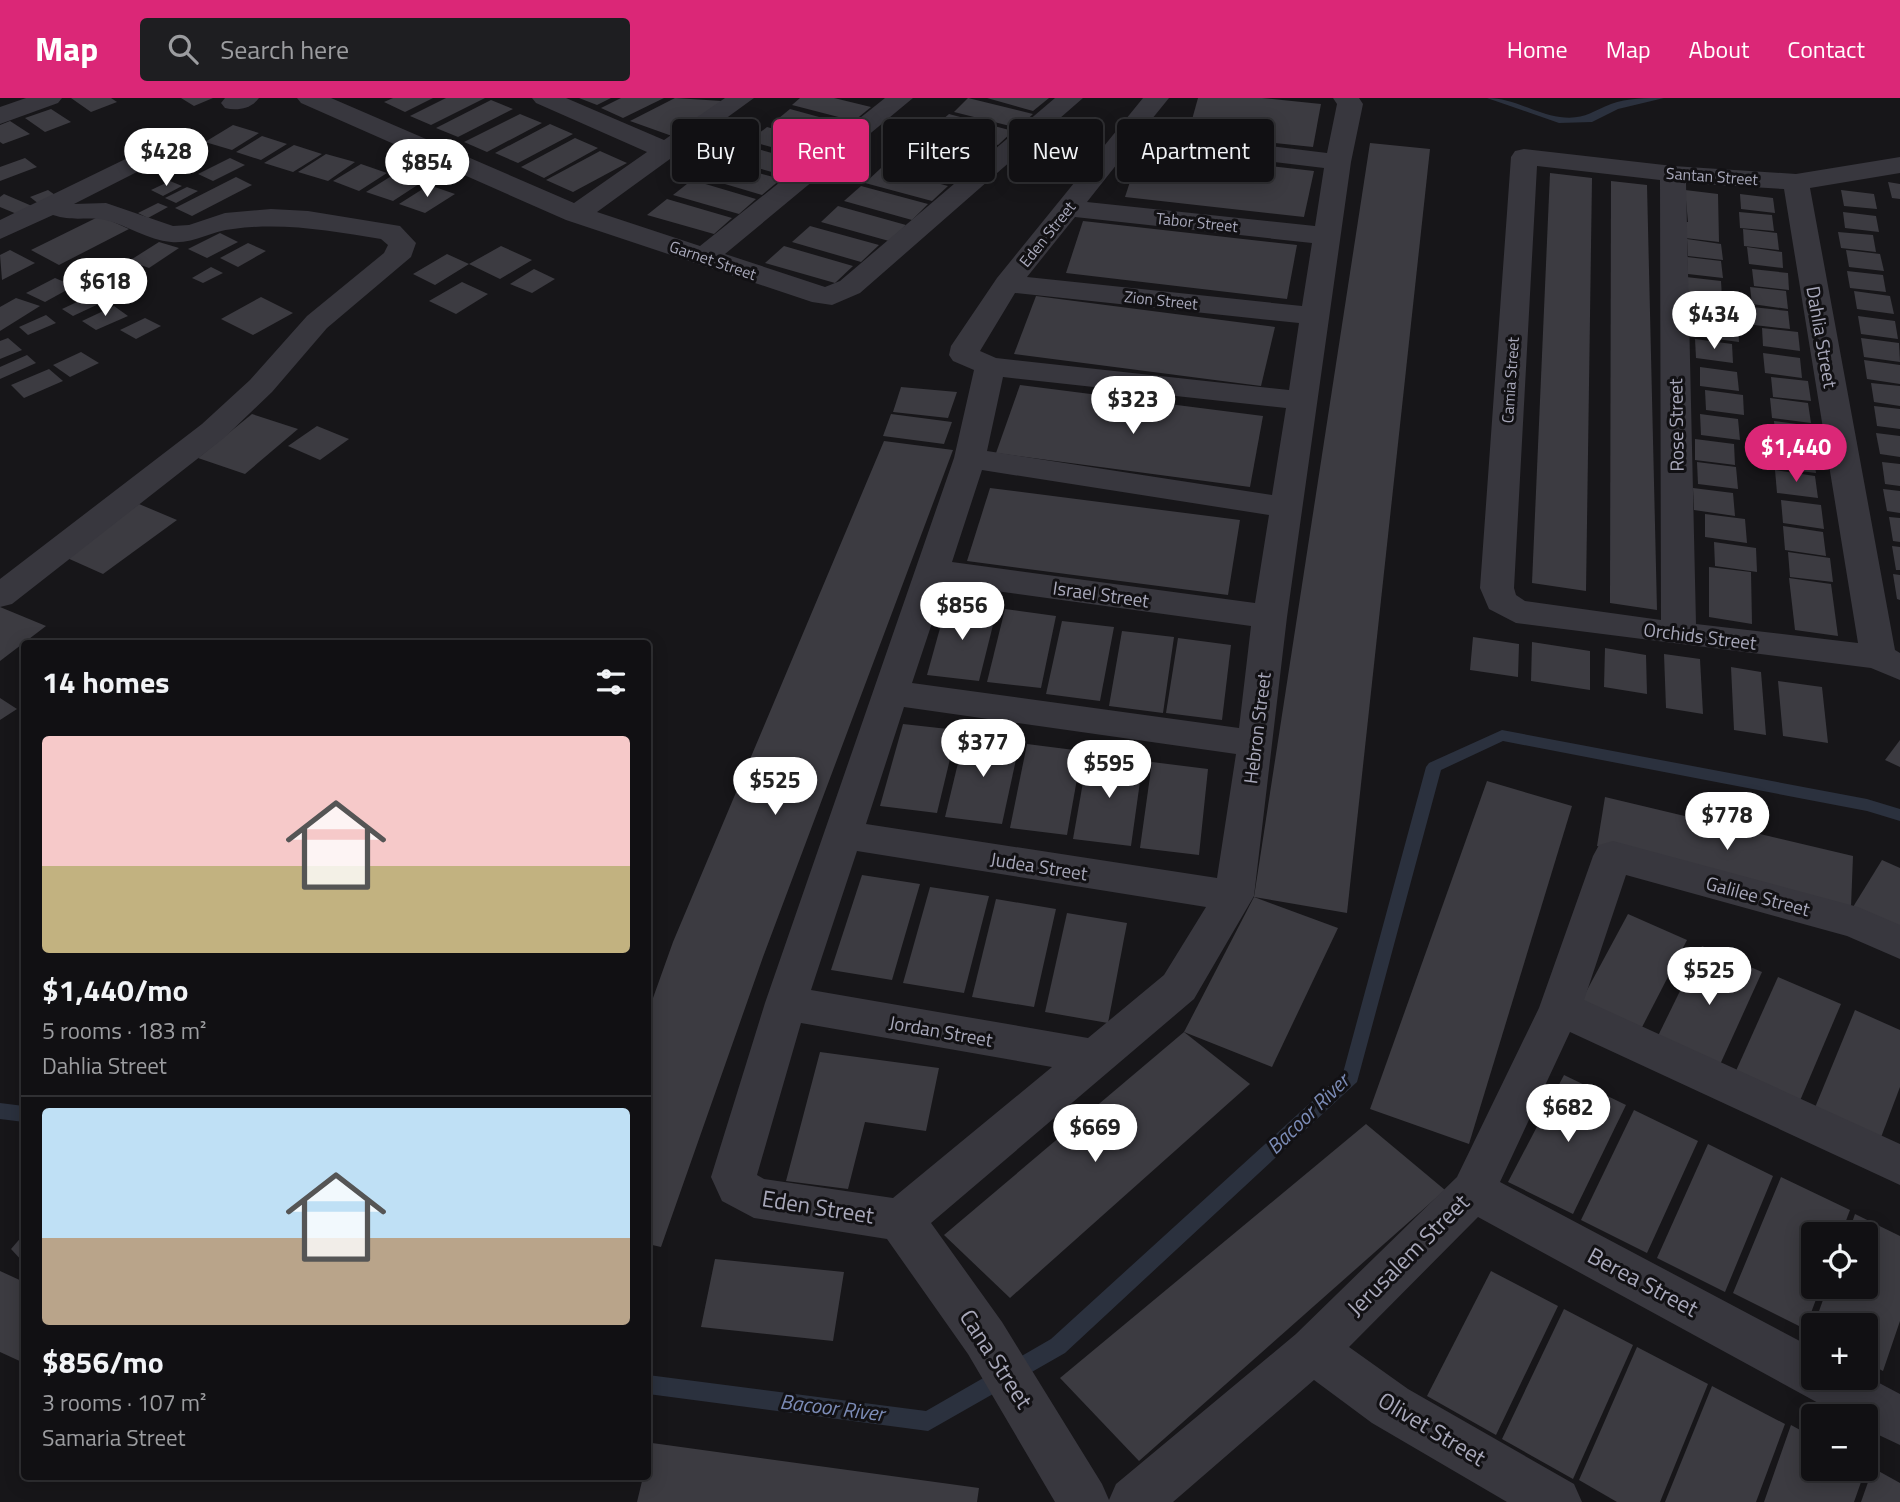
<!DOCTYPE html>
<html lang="en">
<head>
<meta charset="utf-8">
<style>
	:root { --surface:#111013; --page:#1e1e21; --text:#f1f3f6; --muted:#9c9da0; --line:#303033; --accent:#db2777 }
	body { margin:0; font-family:"Titillium Web",sans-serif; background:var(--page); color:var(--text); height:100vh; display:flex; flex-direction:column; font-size:26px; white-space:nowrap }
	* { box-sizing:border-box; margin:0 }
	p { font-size:23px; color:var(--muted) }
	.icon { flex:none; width:38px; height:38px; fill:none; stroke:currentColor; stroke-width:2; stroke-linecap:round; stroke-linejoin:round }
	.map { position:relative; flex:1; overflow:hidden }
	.sheet { position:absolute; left:21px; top:542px; width:630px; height:840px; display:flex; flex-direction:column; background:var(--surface); border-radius:7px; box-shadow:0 4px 18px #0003,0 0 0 2px var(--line) }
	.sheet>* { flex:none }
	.hud { position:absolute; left:672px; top:21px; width:665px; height:63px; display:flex; gap:14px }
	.controls { position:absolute; left:1801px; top:1124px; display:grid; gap:14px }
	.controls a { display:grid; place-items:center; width:77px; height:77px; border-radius:7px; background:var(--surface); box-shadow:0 4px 18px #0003,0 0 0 2px var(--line); font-size:35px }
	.price { position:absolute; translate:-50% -60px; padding:0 16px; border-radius:24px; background:#fff; color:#222; font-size:23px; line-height:46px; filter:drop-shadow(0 2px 4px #0008) }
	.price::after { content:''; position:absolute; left:50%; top:42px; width:21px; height:16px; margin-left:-10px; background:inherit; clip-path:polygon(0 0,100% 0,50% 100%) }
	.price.on { background:var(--accent); color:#fff }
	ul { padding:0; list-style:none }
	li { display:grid; align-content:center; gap:14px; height:371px; padding:0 21px }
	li+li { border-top:2px solid var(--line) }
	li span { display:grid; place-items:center; height:217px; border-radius:7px; color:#555 }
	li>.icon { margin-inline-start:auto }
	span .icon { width:126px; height:126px; fill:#fffc; stroke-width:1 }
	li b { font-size:30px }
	h2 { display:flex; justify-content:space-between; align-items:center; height:84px; padding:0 21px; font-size:30px }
	.chip { padding:0 24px; border-radius:7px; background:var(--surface); box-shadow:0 4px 18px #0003,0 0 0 2px var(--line); font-size:24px; line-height:63px }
	.chip.on { background:var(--accent); color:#fff }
	header { display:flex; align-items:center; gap:42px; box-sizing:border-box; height:98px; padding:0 35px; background:var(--accent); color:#fff }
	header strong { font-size:33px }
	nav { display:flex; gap:38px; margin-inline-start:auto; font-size:24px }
	.search { width:490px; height:63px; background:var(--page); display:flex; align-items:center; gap:18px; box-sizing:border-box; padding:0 24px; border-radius:7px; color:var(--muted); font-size:26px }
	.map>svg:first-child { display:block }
</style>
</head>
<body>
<header>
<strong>Map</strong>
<div class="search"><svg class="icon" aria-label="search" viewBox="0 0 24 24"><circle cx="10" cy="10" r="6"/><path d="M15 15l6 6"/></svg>Search here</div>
<nav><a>Home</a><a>Map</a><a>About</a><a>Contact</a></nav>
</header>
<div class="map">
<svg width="1900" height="1404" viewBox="0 0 1900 1404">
	<rect width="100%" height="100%" fill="#171619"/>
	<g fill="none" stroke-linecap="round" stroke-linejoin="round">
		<g fill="#2b313e" fill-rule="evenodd">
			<path d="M1487,0c26,0 47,15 73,19 23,3 31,-5 51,-13 16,-6 36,-6 53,-6l-46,11 -26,13 -33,1z"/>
			<polygon points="1502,632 1867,701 1900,711 1900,723 1867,713 1503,643 1441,672 1357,984 1065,1255 928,1333 648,1296 648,1277 926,1313 1051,1241 1343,975 1426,669 1429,665"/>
			<polygon points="0,1005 24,1008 24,1024 0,1021"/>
		</g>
	</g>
	<g fill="#3c3b41">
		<polygon points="71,0 111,0 117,4 91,14"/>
		<polygon points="181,0 213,0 194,8"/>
		<polygon points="393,0 433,0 405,14 384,4"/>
		<polygon points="446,0 485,0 431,27 410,18"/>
		<polygon points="579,0 611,0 597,7"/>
		<polygon points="621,0 664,0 623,20 601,10"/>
		<polygon points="675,0 722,3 672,38 630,23"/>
		<polygon points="800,0 834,0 871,9 854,23 792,7"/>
		<polygon points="968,0 1033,16 1018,30 954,14"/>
		<polygon points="987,0 1049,0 1033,13"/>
		<polygon points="1198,0 1262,0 1321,6 1313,49 1188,36"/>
		<polygon points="491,2 513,11 458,39 436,30"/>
		<polygon points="51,11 71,24 45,34 25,20"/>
		<polygon points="790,11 852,28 836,42 773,25"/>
		<polygon points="520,16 542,25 487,54 464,44"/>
		<polygon points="949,16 1013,33 998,47 933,30"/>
		<polygon points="10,23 30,36 3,46 0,44 0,27"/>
		<polygon points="550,26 573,36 518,65 495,55"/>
		<polygon points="233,27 259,35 232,52 205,44"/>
		<polygon points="913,28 998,51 981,67 895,44"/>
		<polygon points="767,29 830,46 812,60 749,43"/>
		<polygon points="262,38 287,46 261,62 236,54"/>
		<polygon points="575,40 598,50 544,80 521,69"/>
		<polygon points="1370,45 1430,51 1347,815 1254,799"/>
		<polygon points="740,46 804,64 786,78 722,60"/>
		<polygon points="294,47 322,56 293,74 264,65"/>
		<polygon points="600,53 627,65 573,94 546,82"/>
		<polygon points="904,53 970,70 954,85 888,67"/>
		<polygon points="1140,53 1314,73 1304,119 1125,99"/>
		<polygon points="326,56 355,64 328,83 298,74"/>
		<polygon points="25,60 37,69 0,83 0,69"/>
		<polygon points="230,60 245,67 213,83 198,76"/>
		<polygon points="716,64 781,81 762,97 698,78"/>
		<polygon points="361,66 387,75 359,93 333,83"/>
		<polygon points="881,70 948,88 932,103 865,85"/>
		<polygon points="1550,75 1592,80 1586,493 1532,485"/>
		<polygon points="393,77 419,86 393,103 366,94"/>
		<polygon points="236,79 252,87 192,118 175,110"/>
		<polygon points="692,82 756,101 739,116 673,97"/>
		<polygon points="170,83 182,88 163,98 151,92"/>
		<polygon points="1611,83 1647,87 1657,512 1610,505"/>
		<polygon points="1888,84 1900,86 1900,101 1892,100"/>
		<polygon points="429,87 455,96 425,115 399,106"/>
		<polygon points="861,88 928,106 912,122 844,103"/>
		<polygon points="187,89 198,93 176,105 165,100"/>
		<polygon points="48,92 58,99 39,106 30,99"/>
		<polygon points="1685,92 1718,96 1719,144 1685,140 1684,124 1688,124"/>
		<polygon points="1841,92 1874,96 1877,111 1844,108"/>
		<polygon points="4,96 39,111 24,119 0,109 0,99"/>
		<polygon points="1740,96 1773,100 1775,115 1741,111"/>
		<polygon points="667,101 732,120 714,136 647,117"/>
		<polygon points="158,105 168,109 148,120 138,115"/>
		<polygon points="838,108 906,127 889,143 821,124"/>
		<polygon points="1739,114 1772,117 1774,133 1740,130"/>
		<polygon points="1843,114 1876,118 1879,134 1845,130"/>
		<polygon points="100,118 129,131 59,167 31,152"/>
		<polygon points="1083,123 1297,147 1287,201 1066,175"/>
		<polygon points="810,128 879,147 861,164 792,144"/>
		<polygon points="1743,131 1777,135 1779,152 1744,148"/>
		<polygon points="1838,134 1873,137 1876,154 1841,150"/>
		<polygon points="220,135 238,144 207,160 188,151"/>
		<polygon points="1687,141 1721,146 1723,162 1688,158"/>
		<polygon points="159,144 179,150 149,170 129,163"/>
		<polygon points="248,145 266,153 238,169 220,160"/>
		<polygon points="501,148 532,162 500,181 469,166 435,187 413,176 447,156 469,166"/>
		<polygon points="784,148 853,168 835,185 765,165"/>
		<polygon points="1747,149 1782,154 1783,170 1749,166"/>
		<polygon points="10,152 35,165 2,182 0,157"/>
		<polygon points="1846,152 1880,156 1884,173 1849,169"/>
		<polygon points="1687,159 1721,163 1723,180 1688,176"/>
		<polygon points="211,169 223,175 203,185 192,180"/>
		<polygon points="534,171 555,181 532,195 510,186"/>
		<polygon points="1752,171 1788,175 1789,192 1754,188"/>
		<polygon points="1847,173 1883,177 1886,194 1850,190"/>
		<polygon points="1686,179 1721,183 1722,200 1687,196"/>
		<polygon points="55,180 74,188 45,204 26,195"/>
		<polygon points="462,184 488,196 456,216 429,203"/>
		<polygon points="1750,189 1786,193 1788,211 1752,206"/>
		<polygon points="1854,193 1890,198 1894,216 1857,211"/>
		<polygon points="92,197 103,204 73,218 62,211"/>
		<polygon points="1036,198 1275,229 1261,288 1014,256"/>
		<polygon points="1687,198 1722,203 1723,221 1687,216"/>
		<polygon points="261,199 293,215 253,237 221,221"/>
		<polygon points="16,200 40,208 0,233 0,209"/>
		<polygon points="114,208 128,218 96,232 82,223"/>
		<polygon points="1752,209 1788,213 1790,231 1754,227"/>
		<polygon points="46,217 56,225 28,237 19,229"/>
		<polygon points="1858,218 1895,223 1898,241 1861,236"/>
		<polygon points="145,220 161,228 136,241 120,232"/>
		<polygon points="1701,221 1738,225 1739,244 1702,239"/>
		<polygon points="1762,230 1798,234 1800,253 1763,248"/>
		<polygon points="8,240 22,252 0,261 0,243"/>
		<polygon points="1861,240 1899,245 1900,264 1864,259"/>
		<polygon points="1695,241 1732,246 1733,265 1696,260"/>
		<polygon points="81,254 99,265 70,279 53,267"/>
		<polygon points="1763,255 1800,260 1802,280 1765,275"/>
		<polygon points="27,257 36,265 0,281 0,269"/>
		<polygon points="1864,262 1900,267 1900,286 1867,281"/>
		<polygon points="1700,269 1737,274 1739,293 1700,288"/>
		<polygon points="49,271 63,283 24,300 11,287"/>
		<polygon points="1771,279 1808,283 1811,303 1773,299"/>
		<polygon points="1871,285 1900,288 1900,308 1874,304"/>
		<polygon points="1020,287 1263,318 1250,389 996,355"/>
		<polygon points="901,289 957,294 948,320 893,314"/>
		<polygon points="1705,292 1743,297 1744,317 1706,312"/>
		<polygon points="1770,300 1808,305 1811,325 1772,320"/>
		<polygon points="1874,308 1900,311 1900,331 1877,328"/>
		<polygon points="252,316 298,331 245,376 198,360"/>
		<polygon points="891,316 952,324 944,346 883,338"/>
		<polygon points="1700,316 1738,321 1740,342 1701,337"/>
		<polygon points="1774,323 1812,328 1815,349 1776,344"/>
		<polygon points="317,328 349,341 320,362 288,348"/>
		<polygon points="1876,335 1900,338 1900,359 1880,356"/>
		<polygon points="1695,341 1734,346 1735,367 1695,362"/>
		<polygon points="884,343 953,352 763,859 661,1149 648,1146 648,914 673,844"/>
		<polygon points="1774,348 1813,353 1816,375 1776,370"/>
		<polygon points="1697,364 1736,369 1738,391 1698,386"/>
		<polygon points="1882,364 1900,366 1900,388 1885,386"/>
		<polygon points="1775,372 1815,378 1818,400 1777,395"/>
		<polygon points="990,390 1240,422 1228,497 967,463"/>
		<polygon points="1693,390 1733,395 1735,418 1694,412"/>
		<polygon points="1883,391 1900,393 1900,415 1887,413"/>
		<polygon points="1781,402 1821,407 1824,431 1783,425"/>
		<polygon points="139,406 177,422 103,476 65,459"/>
		<polygon points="1705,416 1745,421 1747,445 1705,439"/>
		<polygon points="1889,419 1900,420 1900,444 1893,443"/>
		<polygon points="1783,428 1823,434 1826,458 1785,452"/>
		<polygon points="1714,444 1756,450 1757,474 1715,468"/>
		<polygon points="1892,448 1900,449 1900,472 1896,472"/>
		<polygon points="1788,454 1830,460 1833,484 1790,479"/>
		<polygon points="1709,469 1751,474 1752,526 1709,519"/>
		<polygon points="1893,476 1900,477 1900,502 1897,501"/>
		<polygon points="1789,480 1831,486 1838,538 1795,532"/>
		<polygon points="947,505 997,511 979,583 927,577"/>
		<polygon points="0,509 46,528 0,563"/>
		<polygon points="1005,511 1056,518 1041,590 987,584"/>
		<polygon points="1062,523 1114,529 1100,603 1046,596"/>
		<polygon points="1122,533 1174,539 1163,615 1109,608"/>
		<polygon points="1473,539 1519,546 1518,579 1470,572"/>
		<polygon points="1178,540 1231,547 1222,622 1166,615"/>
		<polygon points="1532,544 1590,553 1590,592 1531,583"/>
		<polygon points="1605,550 1646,557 1647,596 1604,589"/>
		<polygon points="1664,556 1700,561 1703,616 1666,610"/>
		<polygon points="1731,569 1761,574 1766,637 1734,632"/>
		<polygon points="1778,583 1822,589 1828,645 1783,638"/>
		<polygon points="0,600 17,611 0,622"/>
		<polygon points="903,626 957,632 937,715 880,708"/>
		<polygon points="965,636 1020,643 1002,726 945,719"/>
		<polygon points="1900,642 1900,669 1885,662"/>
		<polygon points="1027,646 1082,653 1067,737 1010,730"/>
		<polygon points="1088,656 1143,662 1131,748 1073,741"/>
		<polygon points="1152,664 1208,671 1199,757 1140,750"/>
		<polygon points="1487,683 1572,708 1469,1046 1370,1011"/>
		<polygon points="1605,699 1853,758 1851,809 1597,748"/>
		<polygon points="1882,762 1900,770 1900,831 1853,809"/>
		<polygon points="862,777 920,786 892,882 831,872"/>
		<polygon points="930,789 989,798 964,895 903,885"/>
		<polygon points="1254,799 1338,830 1272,969 1184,934"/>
		<polygon points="996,801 1056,811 1034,909 972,899"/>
		<polygon points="1067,815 1127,825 1108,925 1045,914"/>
		<polygon points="1628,816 1687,842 1639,935 1579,907"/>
		<polygon points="1702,848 1762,874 1718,971 1656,942"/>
		<polygon points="1778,879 1841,906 1799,1005 1735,975"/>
		<polygon points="1855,912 1900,932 1900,989 1880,1042 1814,1012"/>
		<polygon points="1184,934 1250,986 1010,1200 944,1137"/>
		<polygon points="820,954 939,970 926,1033 865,1024 848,1091 786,1083"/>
		<polygon points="1564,977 1626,1007 1573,1116 1508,1084"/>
		<polygon points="1634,1012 1698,1043 1647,1155 1581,1122"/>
		<polygon points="1366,1026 1445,1092 1139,1363 1060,1280"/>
		<polygon points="1708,1046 1773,1078 1725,1194 1657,1160"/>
		<polygon points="1781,1079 1850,1112 1841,1136 1813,1136 1813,1188 1821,1188 1805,1231 1733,1195"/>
		<polygon points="1855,1116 1900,1138 1900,1223 1883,1273 1866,1264 1866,1227 1814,1227 1828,1188 1866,1188 1866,1136 1848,1136"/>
		<polygon points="24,1136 24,1165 11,1151"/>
		<polygon points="715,1161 844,1174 833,1243 701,1229"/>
		<polygon points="0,1173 24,1184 24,1265 0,1254"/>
		<polygon points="1491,1173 1558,1208 1496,1337 1427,1298"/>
		<polygon points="1564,1211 1633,1247 1573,1381 1502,1341"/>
		<polygon points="1637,1249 1708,1286 1660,1404 1617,1404 1579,1382"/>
		<polygon points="1712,1288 1785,1326 1756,1404 1665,1404"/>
		<polygon points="1791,1327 1813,1339 1813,1370 1866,1370 1854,1404 1764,1404"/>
		<polygon points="652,1345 979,1390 977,1404 637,1404 643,1379 648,1379"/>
		<polygon points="1873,1370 1900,1385 1900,1404 1861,1404"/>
	</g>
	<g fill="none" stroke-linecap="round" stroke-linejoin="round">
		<g fill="#38373e" fill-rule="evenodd">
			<polygon points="26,0 62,0 58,5 0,26 0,9"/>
			<path d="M225,0h34c-8,11 -22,13 -34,10l-4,-5z"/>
			<polygon points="297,0 331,0 574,105 647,54 536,5 532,0 566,0 664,42 725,0 754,0 597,114 700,148 885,0 913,0 725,156 825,189 840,183 1055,0 1083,0 860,195 832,207 812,204 566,122 301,5"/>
			<path d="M1143,0h26l-26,32 184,23 10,-49 -4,-6h26l4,6 -12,58 -64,455 -33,279 -60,103 -263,224 71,99 100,162 7,16 7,-16 180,-150 161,-157 82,-169 54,-152 6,-11 14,-4 245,66 42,18v34l-53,-23 -221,-61 -42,125 316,144v41l-330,-153 -70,150 313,166v29l53,-1 34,18v51l-34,-16v-13h-24l-364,-199 -129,130 59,42 166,95 8,18h-75l-135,-79 -58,-43 -141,122h-118l-87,-148 -81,-115 -133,-21 -32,-17 -11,-24 54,-174 189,-545 20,-88 -21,-9 -4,-6 2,-9 46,-68zM1132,47l192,23 -9,58 -228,-24zM1075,119l237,26 -10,63 -275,-29zM1015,195l284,30 -10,67 -293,-32 -16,-7zM1003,279l283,31 -14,87 -285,-44zM982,372l287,45 -14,88 -303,-41zM945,486l306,42 -12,102 -327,-45zM904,609l332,47 -19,124 -351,-54zM857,753l349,56 -42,68 -76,63 -277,-48zM801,925l251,44 -159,131 -129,-19 -7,-4z"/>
			<path d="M179,35l9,3 4,5 -4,5 -114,58 32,-1 67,23 16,-1 36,-12 46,-4 37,2 92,15 16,17 -5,14 -84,71 -55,64 -48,46 -212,166 -12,3v-28l202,-155 48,-44 57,-64 77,-63 4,-8 -7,-6c-49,-8 -98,-17 -148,-10 -22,2 -39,15 -62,13 -23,-2 -44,-17 -66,-22 -18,-4 -30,2 -52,-5l-53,24v-19z"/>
			<path d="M1524,51l149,17 123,8 104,-17v16l-90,15 85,462 5,3v27l-29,-12 -355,-45 -27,-14 -9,-21 31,-431 4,-6zM1537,68l123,14 1,440 -136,-19 -9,-6 -2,-7zM1686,85l98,6 74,454 -162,-19z"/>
		</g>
	</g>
	<g text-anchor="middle" stroke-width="6" stroke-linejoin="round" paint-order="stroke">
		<g font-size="16" fill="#a8a8ba" stroke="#121114">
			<text transform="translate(1712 78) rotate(4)" y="6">Santan Street</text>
			<text transform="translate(1197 124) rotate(6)" y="6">Tabor Street</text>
			<text transform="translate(1047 136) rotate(-51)" y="6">Eden Street</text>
			<text transform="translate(713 162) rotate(19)" y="6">Garnet Street</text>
			<text transform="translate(1161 202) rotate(6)" y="6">Zion Street</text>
			<text transform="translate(1510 282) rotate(-86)" y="6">Camia Street</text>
		</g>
		<g font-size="19" fill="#a8a8ba" stroke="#121114">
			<text transform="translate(1822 239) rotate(80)" y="7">Dahlia Street</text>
			<text transform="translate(1676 327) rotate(-91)" y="7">Rose Street</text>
			<text transform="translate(1101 496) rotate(8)" y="7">Israel Street</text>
			<text transform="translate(1700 538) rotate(7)" y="7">Orchids Street</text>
			<text transform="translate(1257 630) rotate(-83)" y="7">Hebron Street</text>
			<text transform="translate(1039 768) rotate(9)" y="7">Judea Street</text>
			<text transform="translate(1758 798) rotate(15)" y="7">Galilee Street</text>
			<text transform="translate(941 933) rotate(10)" y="7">Jordan Street</text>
		</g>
		<g font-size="21" font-style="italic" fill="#7c8cb7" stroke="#121114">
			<text transform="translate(1308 1016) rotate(-44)" y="7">Bacoor River</text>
			<text transform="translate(832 1310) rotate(7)" y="7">Bacoor River</text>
		</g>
		<g font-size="23" fill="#a8a8ba" stroke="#121114">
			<text transform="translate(818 1109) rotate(9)" y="8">Eden Street</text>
			<text transform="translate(1408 1157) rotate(-45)" y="8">Jerusalem Street</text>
			<text transform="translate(1643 1184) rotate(28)" y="8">Berea Street</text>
			<text transform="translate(996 1261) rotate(57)" y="8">Cana Street</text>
			<text transform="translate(1432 1331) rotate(31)" y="8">Olivet Street</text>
		</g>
	</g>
</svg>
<div class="controls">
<a><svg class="icon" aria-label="locate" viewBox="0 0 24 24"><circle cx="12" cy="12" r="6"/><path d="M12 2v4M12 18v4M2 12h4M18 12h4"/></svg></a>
<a>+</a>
<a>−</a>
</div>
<b class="price" style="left:166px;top:90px">$428</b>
<b class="price" style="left:427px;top:101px">$854</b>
<b class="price" style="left:105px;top:220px">$618</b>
<b class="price" style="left:1714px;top:253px">$434</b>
<b class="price" style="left:1133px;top:338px">$323</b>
<b class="price on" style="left:1796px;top:386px">$1,440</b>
<b class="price" style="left:962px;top:544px">$856</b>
<b class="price" style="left:983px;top:681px">$377</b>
<b class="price" style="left:1109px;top:702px">$595</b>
<b class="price" style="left:775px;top:719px">$525</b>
<b class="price" style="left:1727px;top:754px">$778</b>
<b class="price" style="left:1709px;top:909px">$525</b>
<b class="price" style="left:1568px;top:1046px">$682</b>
<b class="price" style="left:1095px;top:1066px">$669</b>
<div class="hud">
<a class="chip">Buy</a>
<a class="chip on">Rent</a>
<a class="chip">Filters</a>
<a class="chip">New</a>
<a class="chip">Apartment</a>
</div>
<section class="sheet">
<h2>14 homes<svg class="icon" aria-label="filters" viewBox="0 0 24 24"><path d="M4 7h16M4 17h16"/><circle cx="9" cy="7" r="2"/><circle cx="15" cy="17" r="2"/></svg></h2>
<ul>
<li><span style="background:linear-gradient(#f6c9c9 60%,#c2b280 0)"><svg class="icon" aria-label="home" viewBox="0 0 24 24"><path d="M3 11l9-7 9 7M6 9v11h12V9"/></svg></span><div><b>$1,440/mo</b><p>5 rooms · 183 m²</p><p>Dahlia Street</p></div></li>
<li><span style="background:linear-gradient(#bfe0f5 60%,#b9a48a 0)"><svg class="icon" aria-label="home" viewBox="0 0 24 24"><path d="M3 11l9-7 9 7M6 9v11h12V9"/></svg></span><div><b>$856/mo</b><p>3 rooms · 107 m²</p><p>Samaria Street</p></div></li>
</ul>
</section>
</div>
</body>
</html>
